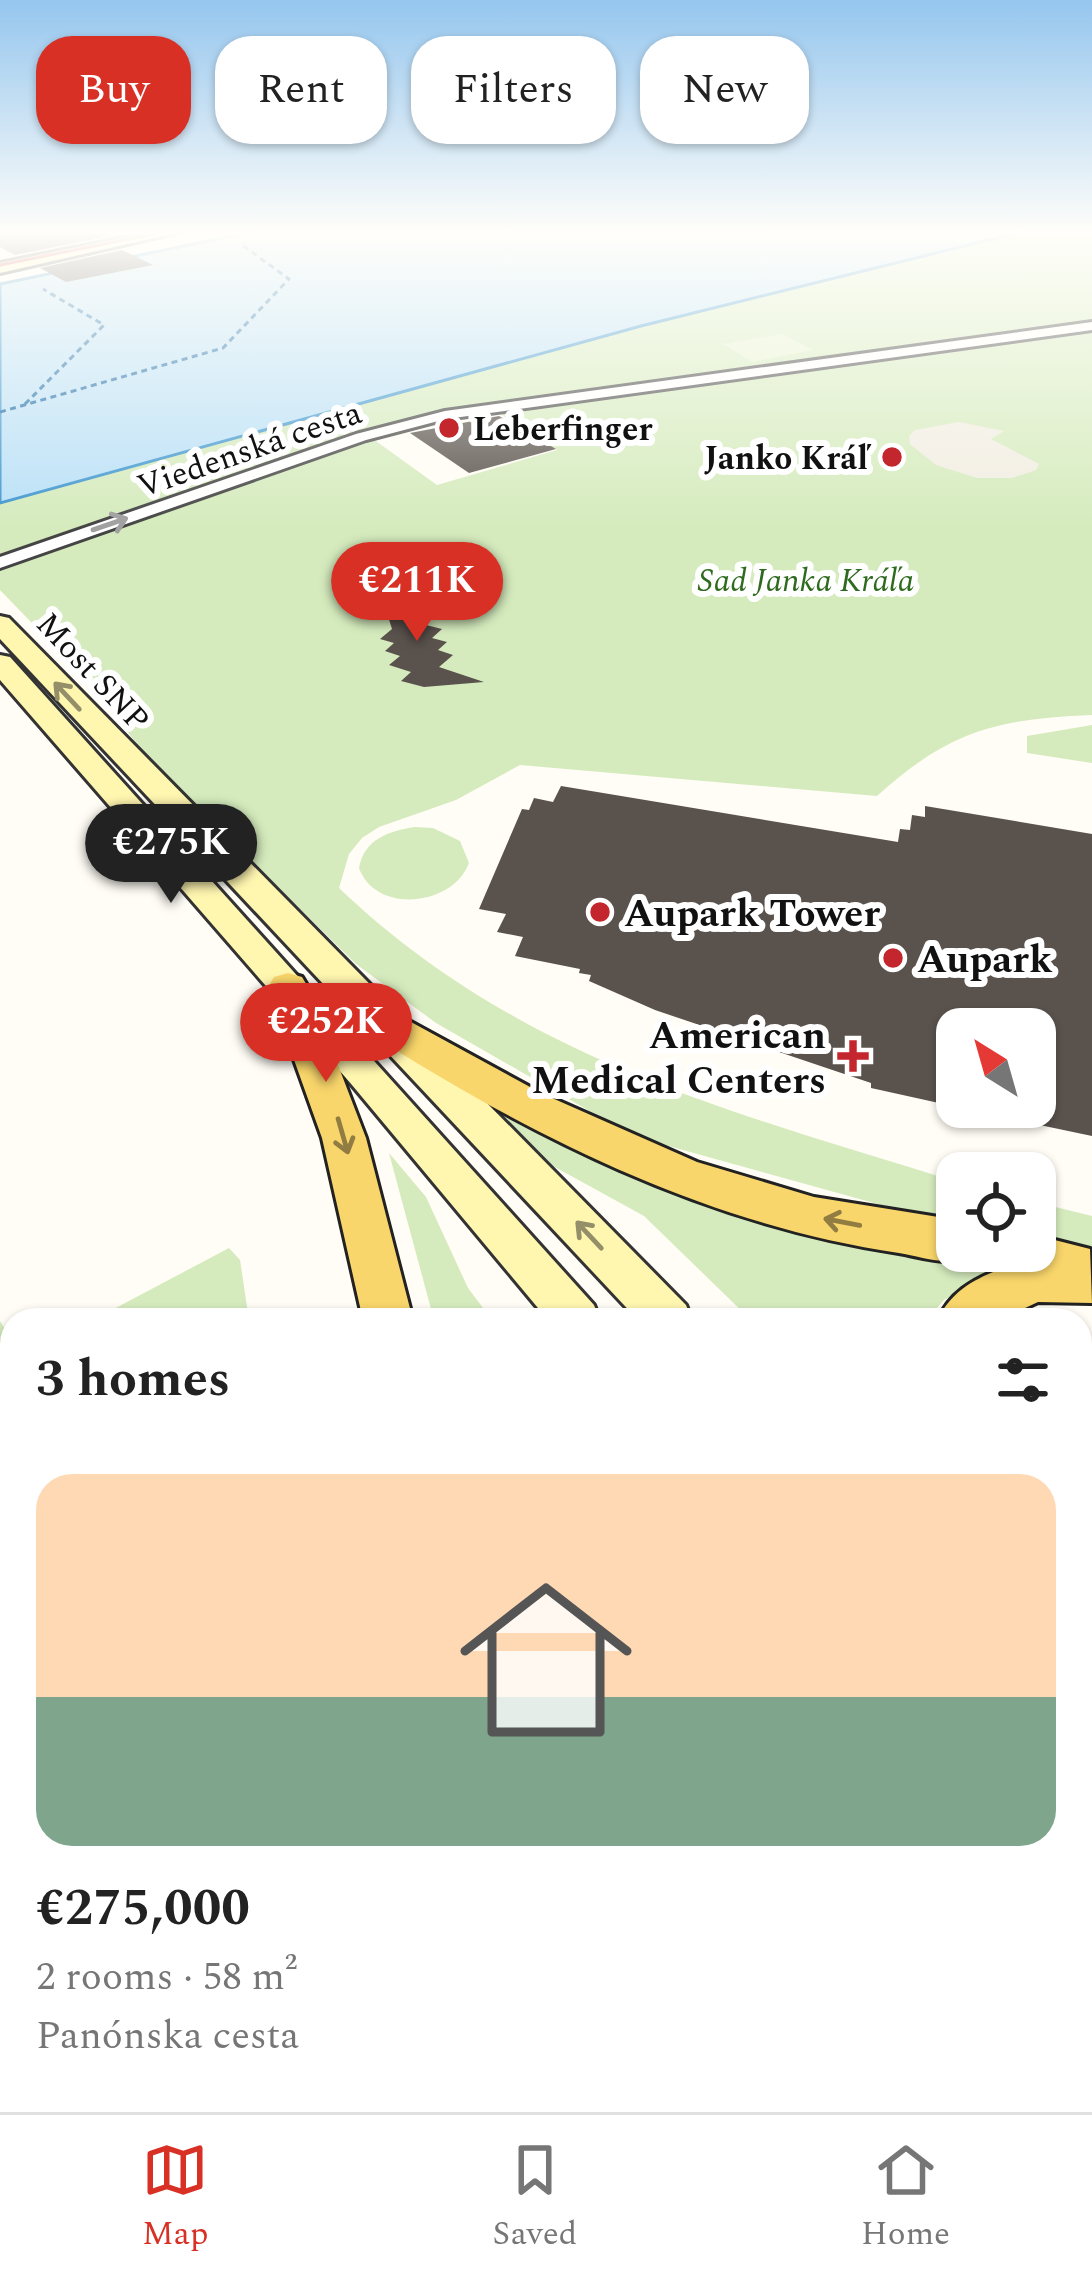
<!DOCTYPE html>
<html lang="en">
<head>
<meta charset="utf-8">
<style>
	:root { --surface:#fff; --page:#f6f6f6; --text:#222; --muted:#767676; --line:#e0e0e0; --accent:#d93025 }
	body { margin:0; font-family:Spectral,serif; background:var(--page); color:var(--text); height:100vh; display:flex; flex-direction:column; font-size:45px; white-space:nowrap }
	* { box-sizing:border-box; margin:0 }
	p { font-size:39px; color:var(--muted) }
	.icon { flex:none; width:66px; height:66px; fill:none; stroke:currentColor; stroke-width:2; stroke-linecap:round; stroke-linejoin:round }
	.map { position:relative; flex:1; overflow:hidden }
	.side { position:absolute; left:0px; top:1308px; width:1092px; height:804px; display:flex; flex-direction:column; background:var(--surface); border-radius:36px 36px 0 0; box-shadow:0 3px 9px #0004 }
	.side>* { flex:none }
	.hud { position:absolute; left:36px; top:36px; width:1020px; height:108px; display:flex; gap:24px }
	.needle { width:78px; rotate:323deg }
	.fabs { position:absolute; left:936px; top:1008px; display:grid; gap:24px }
	.fabs a { display:grid; place-items:center; width:120px; height:120px; border-radius:24px; background:var(--surface); box-shadow:0 3px 9px #0004; font-size:60px }
	.price { position:absolute; translate:-50% -102px; padding:0 27px; border-radius:42px; background:var(--accent); color:#fff; font-size:39px; line-height:78px; filter:drop-shadow(0 3px 6px #0008) }
	.price::after { content:''; position:absolute; left:50%; top:72px; width:36px; height:27px; margin-left:-18px; background:inherit; clip-path:polygon(0 0,100% 0,50% 100%) }
	.price.active { background:#222; color:#fff }
	ul { padding:0; list-style:none }
	li { display:grid; align-content:center; gap:24px; height:636px; padding:0 36px }
	li+li { border-top:3px solid var(--line) }
	li span { display:grid; place-items:center; height:372px; border-radius:36px; color:#555 }
	li>.icon { margin-inline-start:auto }
	span .icon { width:216px; height:216px; fill:#fffc; stroke-width:1 }
	li b { font-size:51px }
	h2 { display:flex; justify-content:space-between; align-items:center; height:144px; padding:0 36px; font-size:51px }
	.chip { padding:0 42px; border-radius:36px; background:var(--surface); box-shadow:0 3px 9px #0004; font-size:42px; line-height:108px }
	.chip.active { background:var(--accent); color:#fff }
	.tab-bar { display:flex; justify-content:space-around; align-items:center; height:168px; border-top:3px solid var(--line); background:var(--surface); font-size:33px; color:var(--muted) }
	.tab-bar a { display:grid; justify-items:center; gap:6px }
	.tab-bar .active { color:var(--accent) }
	.map>svg:first-child { display:block }
</style>
</head>
<body>
<div class="map">
<svg width="1092" height="2112" viewBox="0 0 1092 2112">
	<rect width="100%" height="100%" fill="#fffdf5"/>
	<g fill="#d5ebbd">
		<polygon points="1021,232 1092,232 1092,321 434,412 364,429 0,554 0,503 641,326"/>
		<path d="M1092,330v385c-95,4 -142,15 -215,81l-357,-31 -64,35 -77,27 -17,11 -13,16 -10,34c178,170 390,223 618,294v44l-292,-81 -72,-32 -157,-90 -80,-59 -206,-203 -59,-77 -91,-94v-22l373,-129 64,46 120,-35 -63,-40z"/>
		<polygon points="1092,725 1092,763 1027,753 1027,736"/>
		<path d="M415,827l18,1 27,13 9,22c-16,43 -93,52 -110,5 5,-29 30,-37 56,-41z"/>
		<polygon points="494,1106 890,1249 995,1272 944,1300 926,1320 751,1320 644,1216 553,1166"/>
		<polygon points="389,1153 426,1197 468,1288 492,1320 434,1320"/>
		<polygon points="1035,1202 1092,1216 1092,1254 1035,1242"/>
		<polygon points="229,1248 240,1260 249,1320 93,1320"/>
		<polygon points="0,1321 12,1340 12,1495 0,1501"/>
		<polygon points="1080,1495 1092,1507 1092,1705 1080,1694"/>
		<polygon points="12,1525 12,2033 0,2057 0,1532"/>
		<polygon points="1080,1988 1092,2003 1090,2102 1069,2100 1080,2100"/>
		<polygon points="106,2100 299,2100 298,2112 101,2112"/>
	</g>
	<polygon fill="#e6f2cf" points="782,334 813,350 752,362 723,344"/>
	<polygon fill="#f1ede2" points="959,422 1004,431 991,439 1039,464 1036,470 1012,478 977,478 936,465 910,444 909,436 915,430"/>
	<polygon fill="#b9e0f7" stroke="#3f96cf" stroke-width="3" points="251,232 1021,232 641,326 0,503 0,284"/>
	<g fill="none" stroke-linecap="round" stroke-linejoin="round">
		<g stroke="#1768a6" stroke-width="3" stroke-dasharray="6 4.5" stroke-linecap="butt">
			<polyline points="25,404 104,325 43,289"/>
			<polyline points="0,412 223,348 289,279 242,245"/>
		</g>
	</g>
	<g fill="#5a524d">
		<polygon points="0,232 110,232 110,236 15,255 0,247"/>
		<polygon points="122,250 153,265 66,282 40,268"/>
		<polygon points="499,416 556,449 469,473 410,433"/>
		<polygon points="414,590 426,625 442,629 432,638 447,642 438,650 453,655 439,667 484,682 424,687 401,681 411,672 389,665 400,656 385,651 394,643 380,639 392,629 381,594"/>
		<polygon points="561,786 898,842 900,829 910,830 912,815 925,817 925,806 1092,834 1092,1136 1035,1124 1035,1029 957,1029 957,1107 871,1088 871,1083 655,1010 589,981 591,975 579,973 580,969 515,956 523,937 497,932 506,914 479,909 522,809 529,810 534,798 553,802"/>
	</g>
	<g fill="none" stroke-linecap="round" stroke-linejoin="round">
		<defs>
			<polygon id="minor" points="1092,322 1092,330 446,419 366,440 0,568 0,557 356,434 445,411"/>
			<g id="secondary">
				<polygon points="151,232 180,232 0,273 0,263"/>
				<polygon points="0,616 9,618 686,1305 692,1320 638,1320 0,639"/>
				<polygon points="0,655 10,657 594,1305 600,1320 548,1320 352,1085 0,680"/>
				<polygon points="1080,1720 1092,1725 1092,1792 1080,1787"/>
				<polygon points="1080,1854 1092,1859 1092,1931 1080,1926"/>
			</g>
			<g id="primary">
				<polygon points="288,973 302,977 308,987 366,1138 413,1320 363,1320 322,1138 268,987 274,977"/>
				<path d="M378,1004l165,90 154,68 117,35 143,23v31h19c-18,19 -53,6 -77,2 -195,-29 -371,-118 -535,-223l-6,-11 6,-11z"/>
				<path d="M1035,1235l55,14 2,54 -54,-1 -39,18h-61c11,-26 34,-40 60,-50l-10,-4 -7,-15h54z"/>
				<polygon points="373,2100 494,2100 493,2112 372,2112"/>
			</g>
		</defs>
		<use href="#minor" stroke="#444" stroke-width="6"/>
		<use href="#secondary" stroke="#333" stroke-width="6"/>
		<use href="#primary" stroke="#222" stroke-width="6"/>
		<use href="#minor" fill="#fff" fill-rule="evenodd"/>
		<use href="#secondary" fill="#fff6b0" fill-rule="evenodd"/>
		<use href="#primary" fill="#f9d66b" fill-rule="evenodd"/>
		<polyline stroke="#c4262e" stroke-width="3" points="0,265 163,232"/>
	</g>
	<defs><path id="oneway-shaft" d="M-6 0H5M1.5-3L5.5 0L1.5 3" fill="none" stroke-width="1.6" stroke-linecap="round" stroke-linejoin="round" transform="scale(3)"/></defs>
	<use stroke="#a0a0a0" href="#oneway-shaft" transform="translate(110 524) rotate(-19)"/>
	<g stroke="#948f68">
		<use href="#oneway-shaft" transform="translate(67 696) rotate(-133)"/>
		<use href="#oneway-shaft" transform="translate(589 1235) rotate(-133)"/>
	</g>
	<g stroke="#917d42">
		<use href="#oneway-shaft" transform="translate(343 1136) rotate(74)"/>
		<use href="#oneway-shaft" transform="translate(842 1222) rotate(-169)"/>
	</g>
	<linearGradient id="sky" x2="0" y2="1"><stop stop-color="#95c6ee"/><stop offset="0.44" stop-color="#fffefa"/><stop offset="1" stop-color="#fffefa" stop-opacity="0"/></linearGradient>
	<rect width="1092" height="528" fill="url(#sky)"/>
	<g fill="#c4262e" stroke="#fff" stroke-width="4.5">
		<circle cx="449" cy="428" r="12"/>
		<circle cx="892" cy="457" r="12"/>
		<circle cx="600" cy="912" r="12"/>
		<circle cx="893" cy="958" r="12"/>
		<path d="M847 1038h12v12h12v12h-12v12h-12v-12h-12v-12h12z"/>
	</g>
	<g text-anchor="middle" stroke-width="12" stroke-linejoin="round" paint-order="stroke">
		<g font-size="33" font-weight="bold" fill="#111" stroke="#fff" text-anchor="start">
			<text x="473" y="440">Leberfinger</text>
			<text x="868" y="469" text-anchor="end">Janko Kráľ</text>
		</g>
		<g font-size="33" fill="#111" stroke="#fff">
			<text transform="translate(249 448) rotate(-19)" y="12">Viedenská cesta</text>
			<text transform="translate(94 671) rotate(47)" y="12">Most SNP</text>
		</g>
		<g font-size="33" font-style="italic" fill="#2f6b1f" stroke="#fff">
			<text x="806" y="591">Sad Janka Kráľa</text>
		</g>
		<g font-size="39" font-weight="bold" fill="#111" stroke="#fff" text-anchor="start">
			<text x="624" y="926">Aupark Tower</text>
			<text x="917" y="972">Aupark</text>
			<text x="826" y="1048" text-anchor="end">American<tspan x="826" dy="45">Medical Centers</tspan></text>
		</g>
	</g>
</svg>
<div class="fabs">
<a><svg class="needle" viewBox="-14 -14 28 28"><path d="M0-13l5 13h-10z" fill="#e53935"/><path d="M0 13l5-13h-10z" fill="#767676"/></svg></a>
<a><svg class="icon" aria-label="locate" viewBox="0 0 24 24"><circle cx="12" cy="12" r="6"/><path d="M12 2v4M12 18v4M2 12h4M18 12h4"/></svg></a>
</div>
<b class="price" style="left:417px;top:644px">€211K</b>
<b class="price active" style="left:171px;top:906px">€275K</b>
<b class="price" style="left:326px;top:1085px">€252K</b>
<div class="hud">
<a class="chip active">Buy</a>
<a class="chip">Rent</a>
<a class="chip">Filters</a>
<a class="chip">New</a>
</div>
<section class="side">
<h2>3 homes<svg class="icon" aria-label="filters" viewBox="0 0 24 24"><path d="M4 7h16M4 17h16"/><circle cx="9" cy="7" r="2"/><circle cx="15" cy="17" r="2"/></svg></h2>
<ul>
<li><span style="background:linear-gradient(#ffd9b3 60%,#7fa58c 0)"><svg class="icon" aria-label="home" viewBox="0 0 24 24"><path d="M3 11l9-7 9 7M6 9v11h12V9"/></svg></span><div><b>€275,000</b><p>2 rooms · 58 m²</p><p>Panónska cesta</p></div></li>
</ul>
</section>
</div>
<nav class="tab-bar">
<a class="active"><svg class="icon" aria-label="map" viewBox="0 0 24 24"><path d="M3 6l6-2 6 2 6-2v14l-6 2-6-2-6 2zM9 4v14M15 6v14"/></svg>Map</a>
<a><svg class="icon" aria-label="saved" viewBox="0 0 24 24"><path d="M7 4h10v16l-5-4-5 4z"/></svg>Saved</a>
<a><svg class="icon" aria-label="home" viewBox="0 0 24 24"><path d="M3 11l9-7 9 7M6 9v11h12V9"/></svg>Home</a>
</nav>
</body>
</html>
